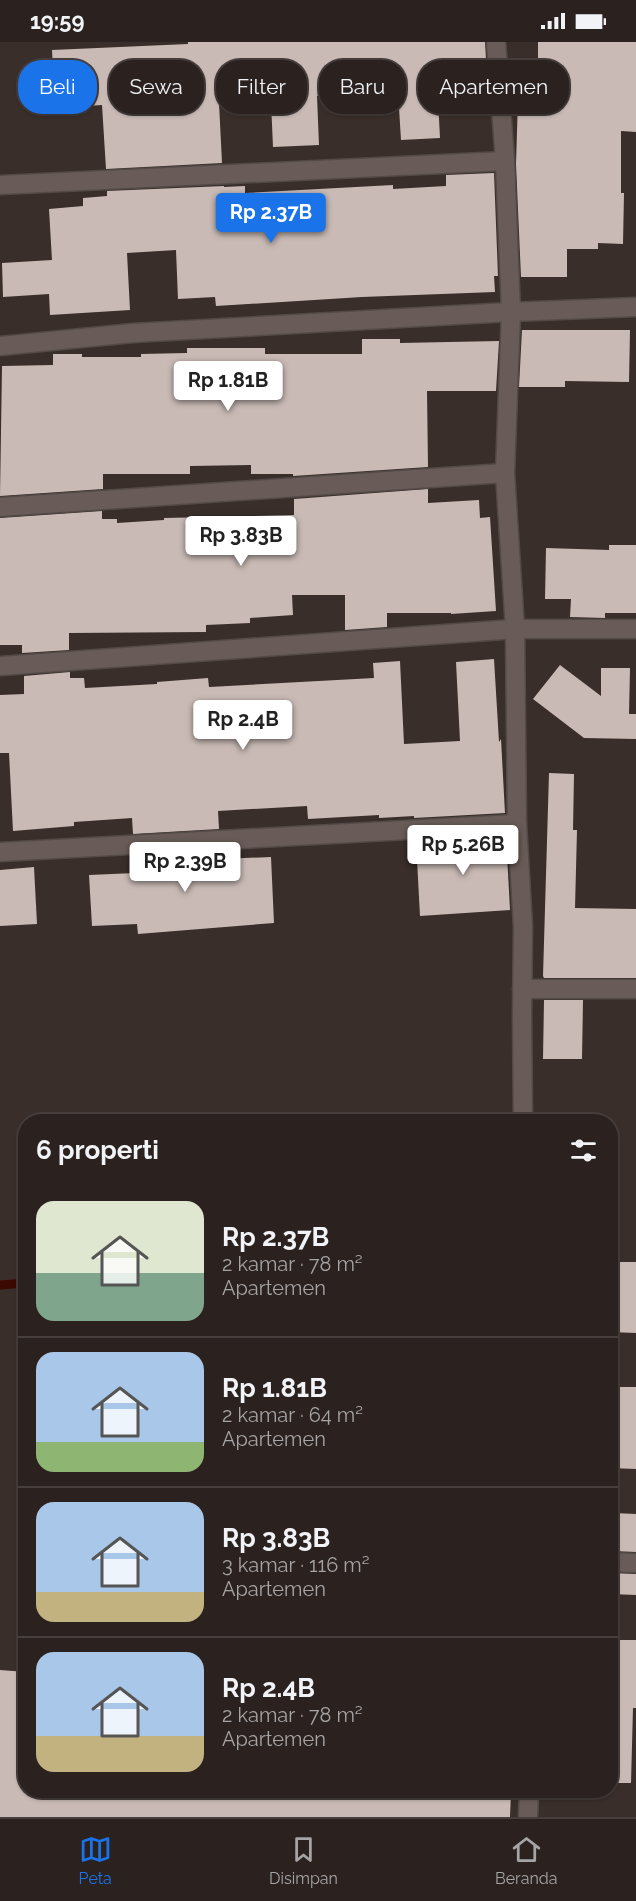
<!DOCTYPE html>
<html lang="id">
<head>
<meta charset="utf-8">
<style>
	:root { --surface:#2b2220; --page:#332a29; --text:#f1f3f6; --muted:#a6a4a5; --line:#473f3e; --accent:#1a73e8 }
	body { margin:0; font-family:Raleway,sans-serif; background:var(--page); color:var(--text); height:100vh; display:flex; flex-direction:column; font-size:22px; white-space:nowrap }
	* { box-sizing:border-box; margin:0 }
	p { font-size:20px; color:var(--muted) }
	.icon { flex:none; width:33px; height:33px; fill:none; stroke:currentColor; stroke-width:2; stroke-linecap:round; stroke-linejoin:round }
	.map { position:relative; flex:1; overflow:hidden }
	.panel { position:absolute; left:18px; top:1072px; width:600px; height:684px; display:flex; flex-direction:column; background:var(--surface); border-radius:24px; box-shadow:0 2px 4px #0004,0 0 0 2px var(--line) }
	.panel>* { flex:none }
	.hud { position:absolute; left:18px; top:18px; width:600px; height:54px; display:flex; gap:12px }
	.price { position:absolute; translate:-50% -51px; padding:0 14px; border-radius:6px; background:#fff; color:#222; font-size:20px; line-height:39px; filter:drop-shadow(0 2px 3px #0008) }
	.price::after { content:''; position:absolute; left:50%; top:36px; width:18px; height:14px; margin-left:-9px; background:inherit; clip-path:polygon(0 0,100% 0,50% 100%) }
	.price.selected { background:var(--accent); color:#fff }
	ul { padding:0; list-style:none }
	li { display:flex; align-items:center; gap:18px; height:150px; padding:0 18px }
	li+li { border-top:2px solid var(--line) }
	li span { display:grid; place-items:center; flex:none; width:168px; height:120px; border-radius:18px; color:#555 }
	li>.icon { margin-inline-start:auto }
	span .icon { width:72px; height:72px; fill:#fffc; stroke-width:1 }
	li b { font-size:26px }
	h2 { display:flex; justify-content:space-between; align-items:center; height:72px; padding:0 18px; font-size:26px }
	.chip { padding:0 21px; border-radius:24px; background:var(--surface); box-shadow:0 2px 4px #0004,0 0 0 2px var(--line); font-size:21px; line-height:54px }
	.chip.selected { background:var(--accent); color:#fff }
	.status { display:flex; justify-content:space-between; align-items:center; height:42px; padding:0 30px; background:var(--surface); direction:ltr }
	.status svg { height:16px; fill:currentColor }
	.tabs { display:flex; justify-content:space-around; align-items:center; height:84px; border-top:2px solid var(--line); background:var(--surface); font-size:16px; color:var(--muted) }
	.tabs a { display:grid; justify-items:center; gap:3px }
	.tabs .selected { color:var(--accent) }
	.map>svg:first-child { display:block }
</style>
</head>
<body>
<div class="status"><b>19:59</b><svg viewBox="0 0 49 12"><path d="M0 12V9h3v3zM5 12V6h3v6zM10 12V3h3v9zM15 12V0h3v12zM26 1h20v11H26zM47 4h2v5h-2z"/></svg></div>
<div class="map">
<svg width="636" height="1775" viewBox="0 0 636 1775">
	<rect width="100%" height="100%" fill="#392e2a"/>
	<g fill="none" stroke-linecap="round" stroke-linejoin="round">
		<polyline stroke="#3c0900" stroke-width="9" points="0,1243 26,1241"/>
	</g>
	<g fill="#c9bab5">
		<polygon points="188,0 485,0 487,35 437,38 440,96 401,98 398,50 317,54 319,103 273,105 270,38 218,41 222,121 106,127 102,63 55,66 52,8 188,2"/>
		<polygon points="538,0 636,0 636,90 621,89 621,151 624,151 623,202 598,201 598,207 567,207 567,235 521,235 516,122 519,24 538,25"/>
		<polygon points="494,131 498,234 494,234 495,250 362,255 216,264 215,255 178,257 176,208 127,211 130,268 50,273 49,252 3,255 2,221 52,218 49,167 83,164 83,156 107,154 107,149 224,144 224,145 245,144 245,151 393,143 393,147 446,144 446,133"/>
		<polygon points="522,288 630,288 629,340 565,339 565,345 519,345"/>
		<polygon points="362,297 400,297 400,301 499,299 496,349 427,349 428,425 293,434 293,432 251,432 251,423 190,424 190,432 103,432 103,447 0,454 2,324 53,323 53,312 82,312 82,315 141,315 141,312 187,311 187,306 265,306 265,312 362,312"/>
		<polygon points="428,447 428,461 479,458 480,476 490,475 496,569 451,572 451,571 387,571 387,585 345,588 345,553 292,553 293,573 250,576 250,581 206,583 206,590 69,591 69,608 22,611 22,603 0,603 0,476 102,469 102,477 117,477 117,481 164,478 164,476 294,473 294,457"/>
		<polygon points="609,503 636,503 636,571 605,571 605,576 570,575 571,557 545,557 546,506 609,508"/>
		<polygon points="494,617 499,700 501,697 505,771 414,776 414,774 379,776 379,773 308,777 307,764 218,769 219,787 133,792 132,776 74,780 74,784 13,789 9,711 0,711 0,653 24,652 24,634 70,630 70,636 84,636 85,646 157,642 157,640 208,636 209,645 374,636 373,621 400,619 404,702 460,699 456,620"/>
		<polygon points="560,623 601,654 601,626 630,626 629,672 636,672 636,697 584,696 533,657"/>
		<polygon points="549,731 574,732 573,788 577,788 575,866 636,867 636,936 544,936 543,934"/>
		<polygon points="506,794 510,868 420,874 416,799"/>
		<polygon points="220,809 220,817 271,815 274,881 138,892 137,882 92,884 89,833 135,831 134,814"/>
		<polygon points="34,825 37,882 0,884 0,828"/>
		<polygon points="544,958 583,958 582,1017 543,1017"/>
		<polygon points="610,1220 636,1220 636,1291 610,1290"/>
		<polygon points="610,1345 636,1345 636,1427 610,1426"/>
		<polygon points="614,1471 636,1472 636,1510 613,1509"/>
		<polygon points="610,1531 636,1532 636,1553 610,1552"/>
		<polygon points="610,1598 636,1598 636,1666 633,1666 631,1741 610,1741"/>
		<polygon points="0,1628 26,1630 26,1749 365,1749 463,1757 463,1749 511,1750 510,1775 0,1775"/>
	</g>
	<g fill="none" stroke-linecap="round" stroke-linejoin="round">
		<defs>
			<g id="street">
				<polyline points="496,0 505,119 511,270 505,431 515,587 517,782 523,885 522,972 523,1080"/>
				<polyline points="0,143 505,119"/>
				<polyline points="0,304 133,291 511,270 636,265"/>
				<polyline points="0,465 505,431"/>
				<polyline points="0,624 515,587 636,587"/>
				<polyline points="0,810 517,782"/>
				<polyline points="522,947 636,947"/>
				<polyline points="610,1520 636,1521"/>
				<polyline points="528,1775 529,1749"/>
			</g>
		</defs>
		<use href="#street" stroke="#534a47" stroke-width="21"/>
		<use href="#street" stroke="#695c58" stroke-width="18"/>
	</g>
</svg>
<b class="price selected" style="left:271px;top:202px">Rp 2.37B</b>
<b class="price" style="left:228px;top:370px">Rp 1.81B</b>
<b class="price" style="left:241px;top:525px">Rp 3.83B</b>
<b class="price" style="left:243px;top:709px">Rp 2.4B</b>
<b class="price" style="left:463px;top:834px">Rp 5.26B</b>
<b class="price" style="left:185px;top:851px">Rp 2.39B</b>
<div class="hud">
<a class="chip selected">Beli</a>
<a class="chip">Sewa</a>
<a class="chip">Filter</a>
<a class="chip">Baru</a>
<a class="chip">Apartemen</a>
</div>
<section class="panel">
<h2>6 properti<svg class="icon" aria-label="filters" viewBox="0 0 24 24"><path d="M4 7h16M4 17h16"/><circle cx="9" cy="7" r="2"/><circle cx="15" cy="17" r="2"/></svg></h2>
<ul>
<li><span style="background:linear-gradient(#dfe7d0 60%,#7fa58c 0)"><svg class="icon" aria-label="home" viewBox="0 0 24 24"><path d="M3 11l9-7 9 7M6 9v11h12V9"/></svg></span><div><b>Rp 2.37B</b><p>2 kamar · 78 m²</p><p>Apartemen</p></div></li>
<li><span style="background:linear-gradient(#a9c7e8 75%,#8fb573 0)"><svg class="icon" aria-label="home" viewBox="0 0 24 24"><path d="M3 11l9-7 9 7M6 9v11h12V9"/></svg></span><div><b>Rp 1.81B</b><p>2 kamar · 64 m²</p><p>Apartemen</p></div></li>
<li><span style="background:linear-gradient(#a9c7e8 75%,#c2b280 0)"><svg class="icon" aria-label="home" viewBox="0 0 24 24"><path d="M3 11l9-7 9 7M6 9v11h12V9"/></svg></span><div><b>Rp 3.83B</b><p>3 kamar · 116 m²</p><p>Apartemen</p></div></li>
<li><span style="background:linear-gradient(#a9c7e8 70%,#c2b280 0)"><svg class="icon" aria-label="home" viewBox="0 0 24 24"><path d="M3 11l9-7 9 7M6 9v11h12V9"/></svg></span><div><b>Rp 2.4B</b><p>2 kamar · 78 m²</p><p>Apartemen</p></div></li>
</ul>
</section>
</div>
<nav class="tabs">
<a class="selected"><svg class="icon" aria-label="map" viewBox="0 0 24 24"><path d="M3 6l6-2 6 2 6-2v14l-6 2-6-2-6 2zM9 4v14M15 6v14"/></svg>Peta</a>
<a><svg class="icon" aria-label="saved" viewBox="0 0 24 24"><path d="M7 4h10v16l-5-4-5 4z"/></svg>Disimpan</a>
<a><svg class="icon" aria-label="home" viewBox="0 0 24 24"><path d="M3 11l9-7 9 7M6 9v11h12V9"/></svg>Beranda</a>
</nav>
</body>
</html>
